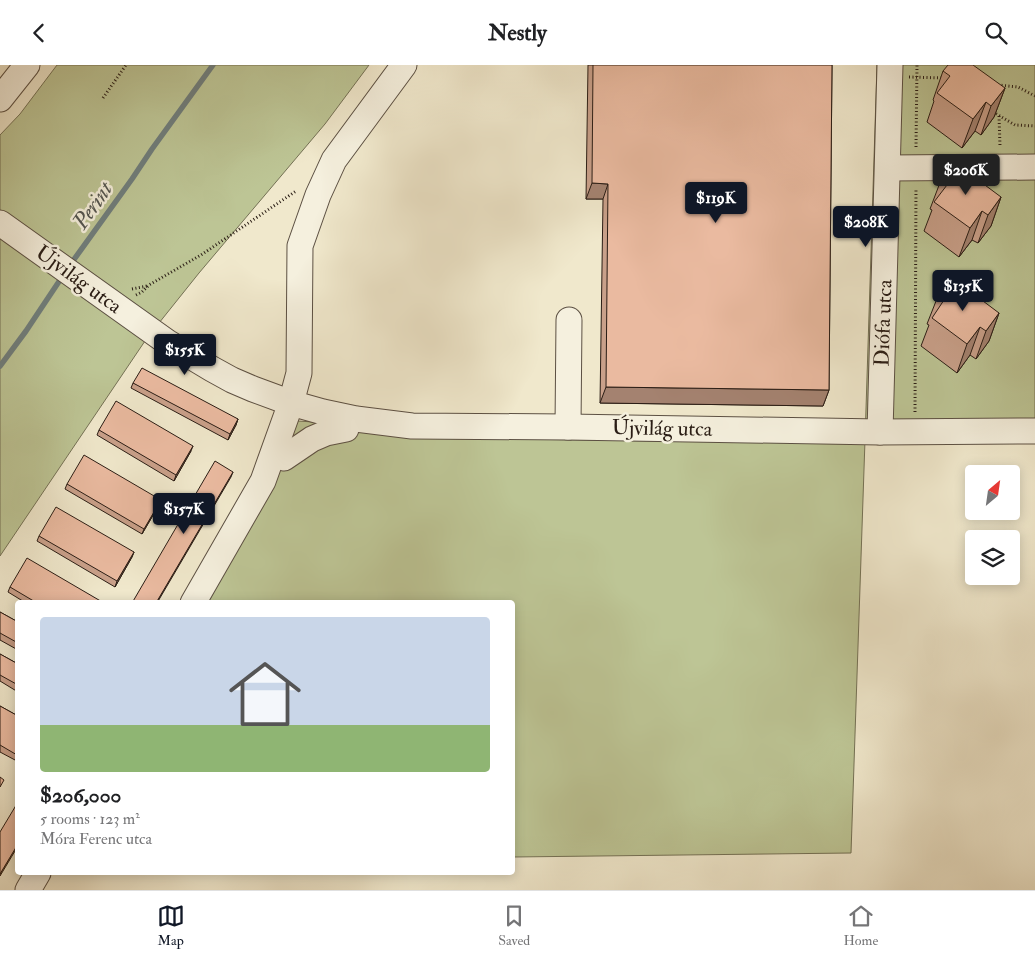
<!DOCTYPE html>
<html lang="en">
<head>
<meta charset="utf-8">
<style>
	:root { --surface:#fff; --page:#f6f6f6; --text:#202124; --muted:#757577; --line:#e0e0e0; --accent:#111827 }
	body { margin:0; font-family:"IM FELL Double Pica",serif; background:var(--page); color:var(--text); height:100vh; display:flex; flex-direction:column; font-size:19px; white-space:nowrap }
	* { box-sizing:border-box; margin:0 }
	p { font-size:16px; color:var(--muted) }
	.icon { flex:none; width:28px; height:28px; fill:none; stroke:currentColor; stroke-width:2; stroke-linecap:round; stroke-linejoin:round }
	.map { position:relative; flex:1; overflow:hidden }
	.sheet { position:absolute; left:15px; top:535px; width:500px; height:275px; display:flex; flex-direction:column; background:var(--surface); border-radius:5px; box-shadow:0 2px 12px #0003 }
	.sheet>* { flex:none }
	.needle { width:32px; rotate:29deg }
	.buttons { position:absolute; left:965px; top:400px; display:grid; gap:10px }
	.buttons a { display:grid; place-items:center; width:55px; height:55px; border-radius:5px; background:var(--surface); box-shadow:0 2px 12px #0003; font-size:25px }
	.price { position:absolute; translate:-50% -42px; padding:0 11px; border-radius:5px; background:var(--accent); color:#fff; font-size:16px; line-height:32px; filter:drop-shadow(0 1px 2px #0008) }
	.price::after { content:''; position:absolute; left:50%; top:30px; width:15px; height:11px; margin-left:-8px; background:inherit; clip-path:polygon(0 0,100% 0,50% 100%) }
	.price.current { background:#222; color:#fff }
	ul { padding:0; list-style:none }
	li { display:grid; align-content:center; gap:10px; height:265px; padding:0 25px }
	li+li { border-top:1px solid var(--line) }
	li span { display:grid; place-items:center; height:155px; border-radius:5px; color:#555 }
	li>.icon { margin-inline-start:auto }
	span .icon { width:90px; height:90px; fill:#fffc; stroke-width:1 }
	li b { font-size:21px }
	header { display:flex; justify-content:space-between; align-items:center; height:65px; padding:0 25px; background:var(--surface); font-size:22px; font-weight:700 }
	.menu { display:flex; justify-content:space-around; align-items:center; height:70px; border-top:1px solid var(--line); background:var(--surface); font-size:14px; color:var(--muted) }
	.menu a { display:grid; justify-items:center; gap:2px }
	.menu .current { color:var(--accent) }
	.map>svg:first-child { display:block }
</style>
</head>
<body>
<header><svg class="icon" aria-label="back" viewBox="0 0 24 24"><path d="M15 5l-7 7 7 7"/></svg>Nestly<svg class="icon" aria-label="search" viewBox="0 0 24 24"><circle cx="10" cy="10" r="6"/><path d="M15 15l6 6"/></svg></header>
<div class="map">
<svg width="1035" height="825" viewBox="0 0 1035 825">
	<rect width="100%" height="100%" fill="#f0e8cc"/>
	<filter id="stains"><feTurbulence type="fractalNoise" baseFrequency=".004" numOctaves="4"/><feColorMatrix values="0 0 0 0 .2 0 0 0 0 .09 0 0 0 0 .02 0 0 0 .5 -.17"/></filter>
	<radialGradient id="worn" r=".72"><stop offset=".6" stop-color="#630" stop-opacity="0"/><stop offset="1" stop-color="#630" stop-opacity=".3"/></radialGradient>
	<g fill="#bdc595" stroke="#747155">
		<polygon points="57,0 369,0 325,59 199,208 147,273 0,491 0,70 20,49"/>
		<polygon points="877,0 1035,0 1035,374 865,375 851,788 513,792 512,538 193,538 297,356 331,358 444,373 660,376 865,375"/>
	</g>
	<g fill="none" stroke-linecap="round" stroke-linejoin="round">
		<g stroke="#707e7c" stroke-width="5.5">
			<polyline points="70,200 132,114 152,84 213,0"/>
			<polyline points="0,301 26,266 64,209"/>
		</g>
		<defs>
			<g id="minor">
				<polyline points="0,34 27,0"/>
				<polyline points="888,103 1035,102"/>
				<polyline points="0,158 167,277 212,304 232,315 253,324 291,338 323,347 356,354 412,361 568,362 880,367 1035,366"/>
				<polyline points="568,362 569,255"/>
				<polyline points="880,367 890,0"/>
				<polyline points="284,393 312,374 326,368 346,364"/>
				<polyline points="193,538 263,416 291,338 299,308 300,181 318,130 334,95 404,0"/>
				<polyline points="28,825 38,808"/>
			</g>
		</defs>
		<use href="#minor" stroke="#5c5043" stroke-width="27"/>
		<g stroke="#2a1d15" stroke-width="3" stroke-dasharray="1 2.5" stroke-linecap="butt">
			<polyline points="909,12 943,13"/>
			<polyline points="998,20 1018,22 1035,31"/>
			<polyline points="103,33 126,0"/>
			<polyline points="993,47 1015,60 1035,61"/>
			<polyline points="999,51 1000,81"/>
			<polyline points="916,82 917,0"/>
			<polyline points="132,224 147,221"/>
			<polyline points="136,230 142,227 149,220 201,190 296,126"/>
			<polyline points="915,347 916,123"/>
		</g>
		<use href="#minor" stroke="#f5f0de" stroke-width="25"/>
	</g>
	<g fill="#c9a08a" stroke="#2a1d15">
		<polygon points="588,0 832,0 829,325 823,341 600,338 603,134 586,134"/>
		<polygon points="943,6 1005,23 994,52 981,70 975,66 962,83 927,57 934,36 933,35"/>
		<polygon points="941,115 1001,132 991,161 978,178 972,175 959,192 924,166 932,145 930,144"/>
		<polygon points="938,231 999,248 989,276 976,294 970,290 957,308 921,281 929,260 927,259"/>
		<polygon points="133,318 238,354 236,360 228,375 131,323"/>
		<polygon points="99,365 191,386 174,416 97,370"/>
		<polygon points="67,419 159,440 142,469 65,424"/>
		<polygon points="39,471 134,487 132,492 115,522 37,476"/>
		<polygon points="10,522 104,538 26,538 8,527"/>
		<polygon points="0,547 18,557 18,585 0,575"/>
		<polygon points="0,589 18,599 18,627 0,616"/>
		<polygon points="0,641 18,651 18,691 15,695 0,687"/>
	</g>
	<g fill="#a48270" stroke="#2a1d15">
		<polygon points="1005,23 994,52 981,70 991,41"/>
		<polygon points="986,37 975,66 962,83 973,54"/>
		<polygon points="592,118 608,119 603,134 586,134"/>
		<polygon points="1001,132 991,161 978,178 988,150"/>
		<polygon points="982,146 972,175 959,192 970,163"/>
		<polygon points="999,248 989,276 976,294 986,266"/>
		<polygon points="980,262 970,290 957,308 967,279"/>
		<polygon points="606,322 829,325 823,341 600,338"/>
		<polygon points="238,354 236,360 228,375 230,369"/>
		<polygon points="193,381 191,386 174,416 176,410"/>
		<polygon points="233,407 231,412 157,538 156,538"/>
		<polygon points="161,435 159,440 142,469 144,464"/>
		<polygon points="134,487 132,492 115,522 117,516"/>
		<polygon points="18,779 18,781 0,811 0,809"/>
	</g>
	<g fill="#eabaa0" stroke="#2a1d15">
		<polygon points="593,0 832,0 829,325 606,322 608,119 592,118"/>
		<polygon points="948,0 973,0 1005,23 991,41 986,37 973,54 937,28 950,11 943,6"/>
		<polygon points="954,97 1001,132 988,150 982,146 970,163 934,137 947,120 941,115"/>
		<polygon points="951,212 999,248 986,266 980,262 967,279 932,253 944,235 938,231"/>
		<polygon points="142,303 238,354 230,369 133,318"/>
		<polygon points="116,336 193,381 176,410 99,365"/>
		<polygon points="84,390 161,435 144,464 67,419"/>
		<polygon points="215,396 233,407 156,538 132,538"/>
		<polygon points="56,442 134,487 117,516 39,471"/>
		<polygon points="27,493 104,538 37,538 10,522"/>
		<polygon points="0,547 18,557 18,578 0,568"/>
		<polygon points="0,589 18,599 18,620 0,610"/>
		<polygon points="0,641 18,651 17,690 0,680"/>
		<polygon points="0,712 4,715 0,722"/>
		<polygon points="18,737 18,779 0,809 0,767"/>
	</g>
	<g text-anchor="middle" stroke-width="5" stroke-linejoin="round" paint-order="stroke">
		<g font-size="21" fill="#2a1d15" stroke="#f5f0de">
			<text transform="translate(79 214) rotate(36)" y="7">Újvilág utca</text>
			<text transform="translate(883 258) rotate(-88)" y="7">Diófa utca</text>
			<text transform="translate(662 363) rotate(1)" y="7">Újvilág utca</text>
		</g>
		<g font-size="22" font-style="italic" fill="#535551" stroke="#f5f0de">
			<text transform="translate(92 140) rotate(-55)" y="8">Perint</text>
		</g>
	</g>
	<rect width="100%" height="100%" filter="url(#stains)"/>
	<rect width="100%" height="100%" fill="url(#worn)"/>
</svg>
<div class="buttons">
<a><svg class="needle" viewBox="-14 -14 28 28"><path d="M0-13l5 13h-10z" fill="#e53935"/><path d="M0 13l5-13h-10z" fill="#757577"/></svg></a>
<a><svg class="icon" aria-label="layers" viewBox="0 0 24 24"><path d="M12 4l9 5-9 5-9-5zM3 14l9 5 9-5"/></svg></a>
</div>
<b class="price current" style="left:966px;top:131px">$206K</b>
<b class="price" style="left:716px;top:159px">$119K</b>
<b class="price" style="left:866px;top:183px">$208K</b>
<b class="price" style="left:963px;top:247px">$135K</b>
<b class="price" style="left:185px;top:311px">$155K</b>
<b class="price" style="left:184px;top:470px">$157K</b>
<section class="sheet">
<ul>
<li><span style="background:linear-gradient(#c9d6e8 70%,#8fb573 0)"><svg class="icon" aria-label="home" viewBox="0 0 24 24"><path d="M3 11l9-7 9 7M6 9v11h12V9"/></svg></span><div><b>$206,000</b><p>5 rooms · 123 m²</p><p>Móra Ferenc utca</p></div></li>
</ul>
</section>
</div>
<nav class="menu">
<a class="current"><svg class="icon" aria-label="map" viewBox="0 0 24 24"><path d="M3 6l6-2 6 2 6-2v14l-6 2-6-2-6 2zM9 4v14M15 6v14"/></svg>Map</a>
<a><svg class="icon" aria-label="saved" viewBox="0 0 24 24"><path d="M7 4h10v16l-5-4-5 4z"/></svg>Saved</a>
<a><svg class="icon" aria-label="home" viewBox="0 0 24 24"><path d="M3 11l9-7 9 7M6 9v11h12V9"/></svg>Home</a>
</nav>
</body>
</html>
